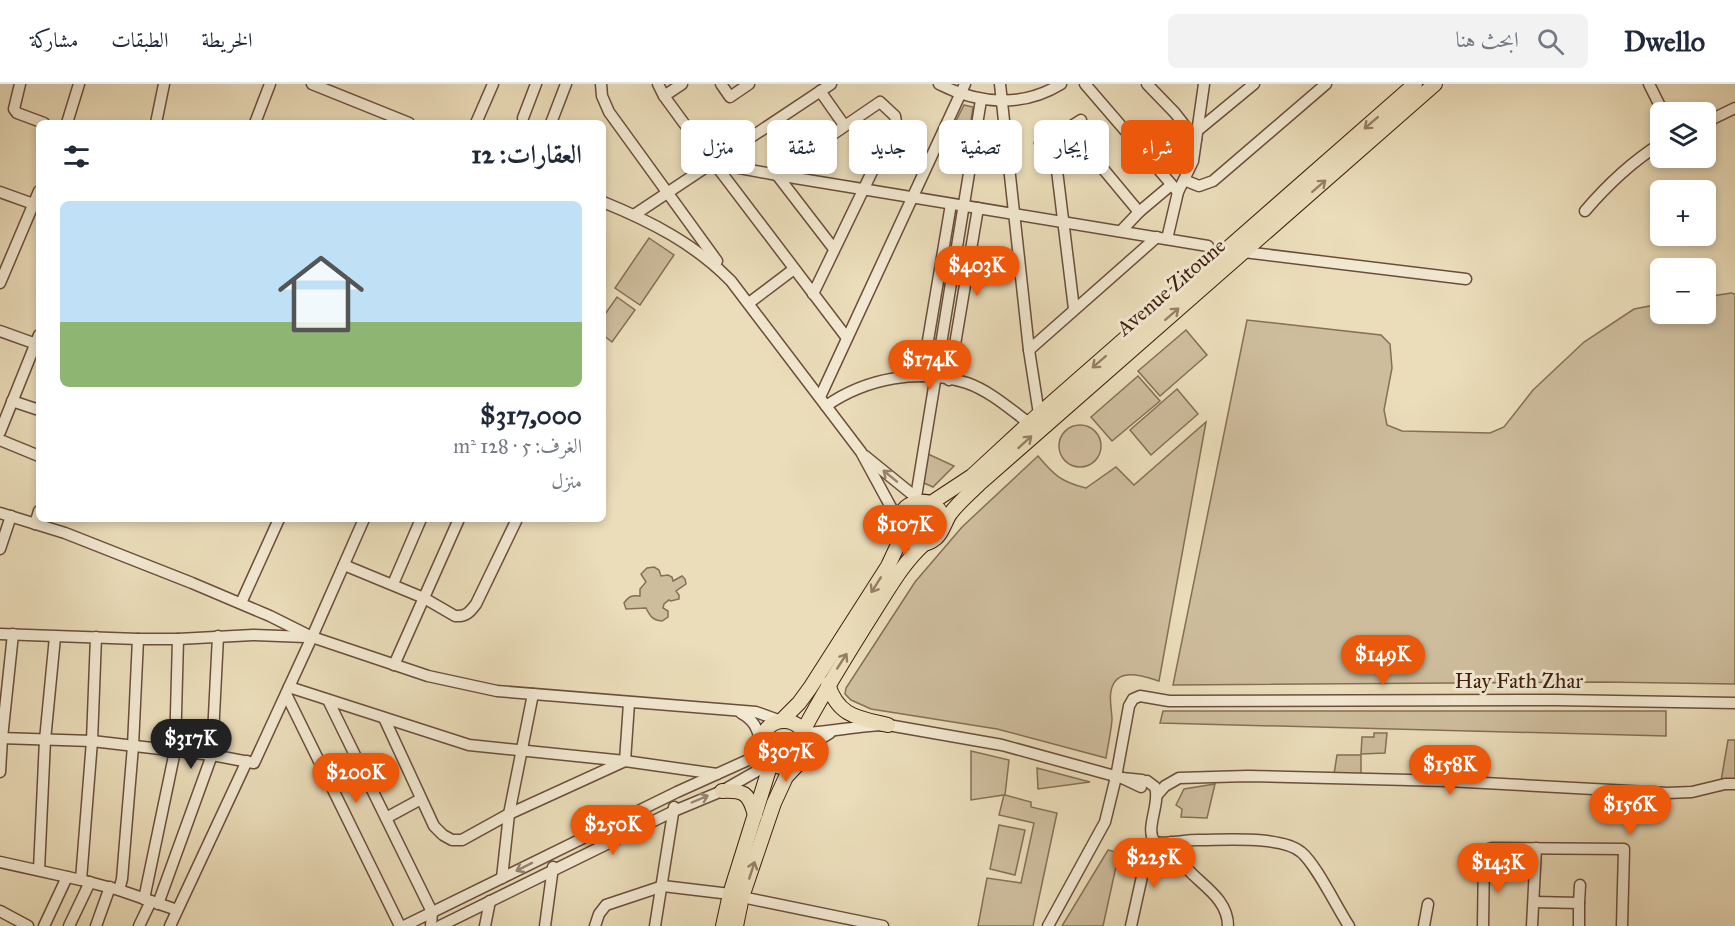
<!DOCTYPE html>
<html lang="ar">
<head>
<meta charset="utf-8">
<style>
	:root { --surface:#fff; --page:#f2f2f3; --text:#1f2937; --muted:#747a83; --line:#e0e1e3; --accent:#ea580c }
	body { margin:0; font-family:"IM FELL Great Primer",Amiri,serif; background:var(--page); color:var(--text); direction:rtl; height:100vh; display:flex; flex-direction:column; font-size:22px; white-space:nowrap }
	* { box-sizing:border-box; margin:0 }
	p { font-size:20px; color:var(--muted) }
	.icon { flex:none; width:33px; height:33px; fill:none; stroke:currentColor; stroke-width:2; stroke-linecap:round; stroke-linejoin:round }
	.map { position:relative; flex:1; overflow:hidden; direction:ltr }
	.panel { position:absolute; left:36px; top:36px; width:570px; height:402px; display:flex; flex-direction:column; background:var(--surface); border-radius:9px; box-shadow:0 3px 9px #0003; direction:rtl }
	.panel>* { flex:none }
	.top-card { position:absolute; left:624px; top:36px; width:570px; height:54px; direction:rtl; display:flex; gap:12px }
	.fabs { position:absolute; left:1650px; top:18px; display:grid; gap:12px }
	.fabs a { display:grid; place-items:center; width:66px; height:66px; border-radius:9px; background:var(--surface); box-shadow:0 3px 9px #0003; font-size:30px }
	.price { position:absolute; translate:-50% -51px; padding:0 14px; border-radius:21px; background:var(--accent); color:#fff; font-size:20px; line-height:39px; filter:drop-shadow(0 2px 3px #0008) }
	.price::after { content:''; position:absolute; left:50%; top:36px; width:18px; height:14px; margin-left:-9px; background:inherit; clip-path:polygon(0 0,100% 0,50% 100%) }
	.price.current { background:#222; color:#fff }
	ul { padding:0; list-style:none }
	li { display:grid; align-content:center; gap:12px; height:318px; padding:0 24px }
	li span { display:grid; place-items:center; height:186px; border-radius:9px; color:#555 }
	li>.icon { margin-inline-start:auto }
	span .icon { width:108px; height:108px; fill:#fffc; stroke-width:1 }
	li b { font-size:26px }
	h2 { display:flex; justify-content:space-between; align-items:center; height:72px; padding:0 24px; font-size:26px }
	.tag { padding:0 21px; border-radius:9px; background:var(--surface); box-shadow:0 3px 9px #0003; font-size:21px; line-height:54px }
	.tag.current { background:var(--accent); color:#fff }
	header { display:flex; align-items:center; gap:36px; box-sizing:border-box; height:84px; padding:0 30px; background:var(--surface); border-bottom:2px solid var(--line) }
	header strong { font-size:28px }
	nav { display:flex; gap:33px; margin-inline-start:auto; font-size:21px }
	.search { width:420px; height:54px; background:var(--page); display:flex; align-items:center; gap:15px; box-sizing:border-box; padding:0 21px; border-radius:9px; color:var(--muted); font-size:22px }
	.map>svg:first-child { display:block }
</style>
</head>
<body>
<header>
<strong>Dwello</strong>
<div class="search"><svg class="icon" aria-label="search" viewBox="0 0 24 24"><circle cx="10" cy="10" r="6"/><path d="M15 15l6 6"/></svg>ابحث هنا</div>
<nav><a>الخريطة</a><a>الطبقات</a><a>مشاركة</a></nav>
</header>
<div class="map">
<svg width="1735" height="842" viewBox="0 0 1735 842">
	<rect width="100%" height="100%" fill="#ebddba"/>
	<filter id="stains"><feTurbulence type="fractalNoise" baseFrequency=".00333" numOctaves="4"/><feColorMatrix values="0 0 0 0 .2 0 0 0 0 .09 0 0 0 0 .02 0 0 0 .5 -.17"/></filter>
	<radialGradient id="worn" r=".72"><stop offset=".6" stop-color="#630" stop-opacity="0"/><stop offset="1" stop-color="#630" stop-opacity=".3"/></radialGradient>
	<g fill="#cebd9d" stroke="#876e56" stroke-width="1.5">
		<polygon points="964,21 973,23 969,50 951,47"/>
		<polygon points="649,154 674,171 640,221 615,204"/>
		<polygon points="1731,209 1735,210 1735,600 1604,598 1173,601 1247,236 1381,251 1390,260 1392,284 1384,326 1387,341 1402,347 1490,349 1504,343 1533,306 1584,258 1634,225 1660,220 1660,230 1706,230 1706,213"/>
		<polygon points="617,213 635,226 612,258 603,251 603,233"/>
		<polygon points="1186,246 1207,271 1160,312 1138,287"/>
		<polygon points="1138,292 1160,317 1112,357 1091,333"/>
		<polygon points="1177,305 1198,330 1151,371 1130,346"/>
		<path d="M1206,338l-47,259c-16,-5 -43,-15 -48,10 -2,9 1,20 1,29 -1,12 -4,25 -6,38l-109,-29 -126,-20 -20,-9 -6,-6 1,-6 69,-106 47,-55 76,-71c16,19 23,26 48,32l30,-21 18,18z"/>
		<circle cx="1080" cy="362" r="21"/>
		<polygon points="928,370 954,382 933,403 924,399"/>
		<path d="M654,483l5,3 2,6 7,-1 4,2 1,4 9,-5 3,3 1,5 -10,7 3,4v4l-8,2 -2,-1 -5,4 -1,4 5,3v6l-6,4c-10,-1 -12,-5 -16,-13l-20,1 -2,-6c5,-7 8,-8 16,-7v-7l6,-7 -5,-8 6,-6z"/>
		<polygon points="1163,627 1666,627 1666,652 1160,639"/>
		<polygon points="1374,649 1387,649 1385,669 1361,670 1362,653 1374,653"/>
		<polygon points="1728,656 1735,656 1735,697 1721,697"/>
		<polygon points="971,667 1009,676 1005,711 1031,718 1031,723 1057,729 1033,842 978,842 987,794 1021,799 1034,739 999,731 1004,711 971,716"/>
		<polygon points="1337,671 1361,671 1361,690 1334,690"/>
		<polygon points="1037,684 1090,698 1038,705"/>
		<polygon points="1215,700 1207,734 1181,733 1182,725 1176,721 1184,705"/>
		<polygon points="999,741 1025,746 1015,791 990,785"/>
		<polygon points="1108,766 1119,769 1103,842 1062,842"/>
	</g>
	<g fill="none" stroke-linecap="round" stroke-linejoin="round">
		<defs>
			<g id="minor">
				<polyline points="20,0 14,25 17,29 44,39"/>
				<polyline points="312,0 409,39"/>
				<polyline points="601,0 602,12 609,28 717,177"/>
				<polyline points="658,0 664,12 683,38 847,254"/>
				<polyline points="721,0 730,13 749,0"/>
				<path d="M939,0c39,20 83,24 122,0"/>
				<polyline points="1000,0 1029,266 1039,330"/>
				<polyline points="1085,0 1178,108"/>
				<polyline points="1147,0 1175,29 1196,56"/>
				<polyline points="1649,0 1663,28"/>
				<polyline points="820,7 844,41"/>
				<polyline points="664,12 682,0"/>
				<polyline points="523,34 536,0"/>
				<polyline points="1706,38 1735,24"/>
				<polyline points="67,39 79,0"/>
				<polyline points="156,39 164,0"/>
				<polyline points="255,39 270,0"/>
				<polyline points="476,39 493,0"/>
				<polyline points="551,39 566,0"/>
				<polyline points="1070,45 1139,128"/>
				<polyline points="1197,47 1254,0"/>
				<polyline points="1053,54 1074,225"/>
				<polyline points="1040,59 1053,54 1081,36"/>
				<polyline points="713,79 777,91 1208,162"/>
				<polyline points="1184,96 1199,102 1213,97 1326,0"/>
				<polyline points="0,108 39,122"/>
				<path d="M603,118c47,19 92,42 128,79l130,171 38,70"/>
				<path d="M1585,127c23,-27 45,-48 75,-67"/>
				<polyline points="634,131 831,0"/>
				<polyline points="1121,147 1139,128 1171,101"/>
				<polyline points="1167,155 1178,108 1193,77 1204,0"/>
				<polyline points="1244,168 1466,195"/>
				<polyline points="0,199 39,107"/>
				<polyline points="813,210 896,38 895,32 880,18 801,72 777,91 834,165"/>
				<polyline points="749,219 794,185"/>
				<polyline points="0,247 39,261"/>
				<polyline points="1029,266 1157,153"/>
				<polyline points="922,292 951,120"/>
				<polyline points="949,296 978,124"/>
				<polyline points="820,313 965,0"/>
				<polyline points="12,317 39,326"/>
				<path d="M826,322c40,-28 94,-38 141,-23 23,8 43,26 62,40"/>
				<polyline points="0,348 39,251"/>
				<polyline points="0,356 39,372"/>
				<polyline points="865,372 918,415"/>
				<polyline points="916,413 981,16"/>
				<polyline points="0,429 65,449 192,499 270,532 312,553 428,592 497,607 756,628 781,637"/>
				<polyline points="35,440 39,427"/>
				<polyline points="0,465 11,432"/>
				<path d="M344,481l80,33 31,18c11,1 15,-4 21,-12l41,-85"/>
				<polyline points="393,500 421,435"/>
				<polyline points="241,519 279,435"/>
				<polyline points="0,550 138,555 178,555 253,551 306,553"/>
				<polyline points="394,581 459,435"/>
				<polyline points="289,603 469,661 625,677 717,690"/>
				<polyline points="286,610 400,842"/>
				<polyline points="328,616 432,828 431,842"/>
				<path d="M741,629c13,7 16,15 20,29"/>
				<polyline points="384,634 434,742 443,751 452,756 462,756 509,730 625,677 629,619"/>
				<path d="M805,649c28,-1 55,-8 83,-8l114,20 120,33"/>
				<polyline points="0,654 92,657 212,671 254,679 312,553 364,435"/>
				<polyline points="805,671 814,659 830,649"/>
				<polyline points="0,688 2,654 13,550"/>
				<path d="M1147,697l8,6c6,17 -11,42 0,55 10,3 33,-3 46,-2 26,0 81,-4 100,12 15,12 36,56 48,74"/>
				<polyline points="1141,703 1122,694 1142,696"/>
				<polyline points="1158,710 1165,702 1179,694 1248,692 1448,697 1667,709 1692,708 1725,700 1735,700"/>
				<polyline points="386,734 421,715"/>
				<path d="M1171,758c3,5 5,12 8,17 15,23 49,36 49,67"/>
				<polyline points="0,778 81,796 119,806 122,795 133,662 138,555"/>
				<polyline points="39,786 45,656 55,553"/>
				<polyline points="502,794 509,730 533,610"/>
				<polyline points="81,796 92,657 96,553"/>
				<polyline points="119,806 177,826"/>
				<polyline points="742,813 883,842"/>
				<polyline points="144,815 175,667 178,555"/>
				<polyline points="1534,818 1579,819 1579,842"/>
				<polyline points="1579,819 1580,801"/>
				<polyline points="158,820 212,671 218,552"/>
				<polyline points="0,827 28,842"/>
				<polyline points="44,842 67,793"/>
				<polyline points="69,842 90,798"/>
				<polyline points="96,842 110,803"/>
				<polyline points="139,842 151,817"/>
				<polyline points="170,842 247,677"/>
				<polyline points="404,842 677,708 748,676 754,672 761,661"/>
				<polyline points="440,842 674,727 722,707 771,679"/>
				<polyline points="485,842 490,817"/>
				<polyline points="545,842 553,783"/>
				<polyline points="595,842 599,830 606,821 663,802 730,810"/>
				<polyline points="655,842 674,723"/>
				<polyline points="1048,842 1105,738 1116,693 1129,622 1133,615 1140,612 1169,617 1556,616 1735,619"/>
				<polyline points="1131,842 1147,770 1155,758"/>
				<polyline points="1424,842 1428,820"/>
				<polyline points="1483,842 1484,771 1488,765 1492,764 1624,765 1622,842"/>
				<polyline points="1532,842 1536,764"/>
			</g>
			<g id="major">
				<polyline points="931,419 972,392 1039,330 1415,0"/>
				<path d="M942,445c7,-42 -55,-31 -41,2 4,7 10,12 18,13 6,1 12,-2 17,-6 7,-6 9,-17 14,-24 8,-11 19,-20 29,-30l456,-400"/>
				<path d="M828,600c10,33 31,34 60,41"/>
				<circle cx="784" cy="660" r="23"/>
				<polyline points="781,637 799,619 810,604 888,482 903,450"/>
				<path d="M803,647c23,-43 48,-83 74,-124 14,-22 27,-45 47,-63"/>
				<path d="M722,707c22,-1 27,2 33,24"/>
				<polyline points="723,842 730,810 771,679"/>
				<polyline points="736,842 742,813 774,719 786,693 800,678"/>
			</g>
		</defs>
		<use href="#minor" stroke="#6b4e3a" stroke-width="13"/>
		<use href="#major" stroke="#401e10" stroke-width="16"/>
		<use href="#minor" stroke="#f2e9d2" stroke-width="10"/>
		<use href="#major" stroke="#ebddba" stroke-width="14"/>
	</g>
	<defs><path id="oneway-shaft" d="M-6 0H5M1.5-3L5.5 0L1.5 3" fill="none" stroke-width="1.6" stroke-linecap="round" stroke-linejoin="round" transform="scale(1.5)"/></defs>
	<g stroke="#967e65">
		<use href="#oneway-shaft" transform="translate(1371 39) rotate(139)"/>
		<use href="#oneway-shaft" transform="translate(1319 102) rotate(-41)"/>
		<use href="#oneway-shaft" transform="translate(1172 230) rotate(-41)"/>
		<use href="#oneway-shaft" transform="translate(1099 278) rotate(139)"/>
		<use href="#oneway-shaft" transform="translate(1025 358) rotate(-42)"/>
		<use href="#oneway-shaft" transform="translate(876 501) rotate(122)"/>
		<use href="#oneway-shaft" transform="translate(842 577) rotate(-57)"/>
		<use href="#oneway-shaft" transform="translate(752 786) rotate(-72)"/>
	</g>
	<g stroke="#998471">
		<use href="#oneway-shaft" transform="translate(890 392) rotate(-141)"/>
		<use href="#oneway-shaft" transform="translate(700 715) rotate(-23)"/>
		<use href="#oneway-shaft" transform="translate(524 783) rotate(153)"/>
	</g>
	<g text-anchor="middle" stroke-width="6" stroke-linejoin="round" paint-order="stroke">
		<g font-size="21" fill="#401e10" stroke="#f2e9d2">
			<text transform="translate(1171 203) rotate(-41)" y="7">Avenue Zitoune</text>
			<text x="1519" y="604">Hay Fath Zhar</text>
		</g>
	</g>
	<rect width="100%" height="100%" filter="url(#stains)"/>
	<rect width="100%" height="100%" fill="url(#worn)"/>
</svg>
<div class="fabs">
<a><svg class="icon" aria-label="layers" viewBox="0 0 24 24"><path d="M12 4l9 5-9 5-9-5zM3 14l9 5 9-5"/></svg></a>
<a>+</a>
<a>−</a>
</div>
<b class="price" style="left:977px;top:213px">$403K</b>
<b class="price" style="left:930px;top:307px">$174K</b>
<b class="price" style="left:905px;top:472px">$107K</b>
<b class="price" style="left:1383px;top:602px">$149K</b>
<b class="price current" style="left:191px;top:686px">$317K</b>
<b class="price" style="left:786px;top:699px">$307K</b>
<b class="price" style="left:1450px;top:712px">$158K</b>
<b class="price" style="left:356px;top:720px">$200K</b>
<b class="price" style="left:1630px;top:752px">$156K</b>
<b class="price" style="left:613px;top:772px">$250K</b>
<b class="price" style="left:1154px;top:805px">$225K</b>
<b class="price" style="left:1498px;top:810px">$143K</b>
<div class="top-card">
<a class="tag current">شراء</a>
<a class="tag">إيجار</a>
<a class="tag">تصفية</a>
<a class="tag">جديد</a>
<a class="tag">شقة</a>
<a class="tag">منزل</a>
</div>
<section class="panel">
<h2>العقارات: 12<svg class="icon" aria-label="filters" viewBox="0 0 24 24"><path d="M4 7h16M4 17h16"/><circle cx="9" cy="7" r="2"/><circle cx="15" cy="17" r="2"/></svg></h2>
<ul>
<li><span style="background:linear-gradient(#bfe0f5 65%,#8fb573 0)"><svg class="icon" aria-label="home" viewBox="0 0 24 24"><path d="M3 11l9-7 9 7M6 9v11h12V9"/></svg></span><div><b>$317,000</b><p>الغرف: 5 · 128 m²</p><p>منزل</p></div></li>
</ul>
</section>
</div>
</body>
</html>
